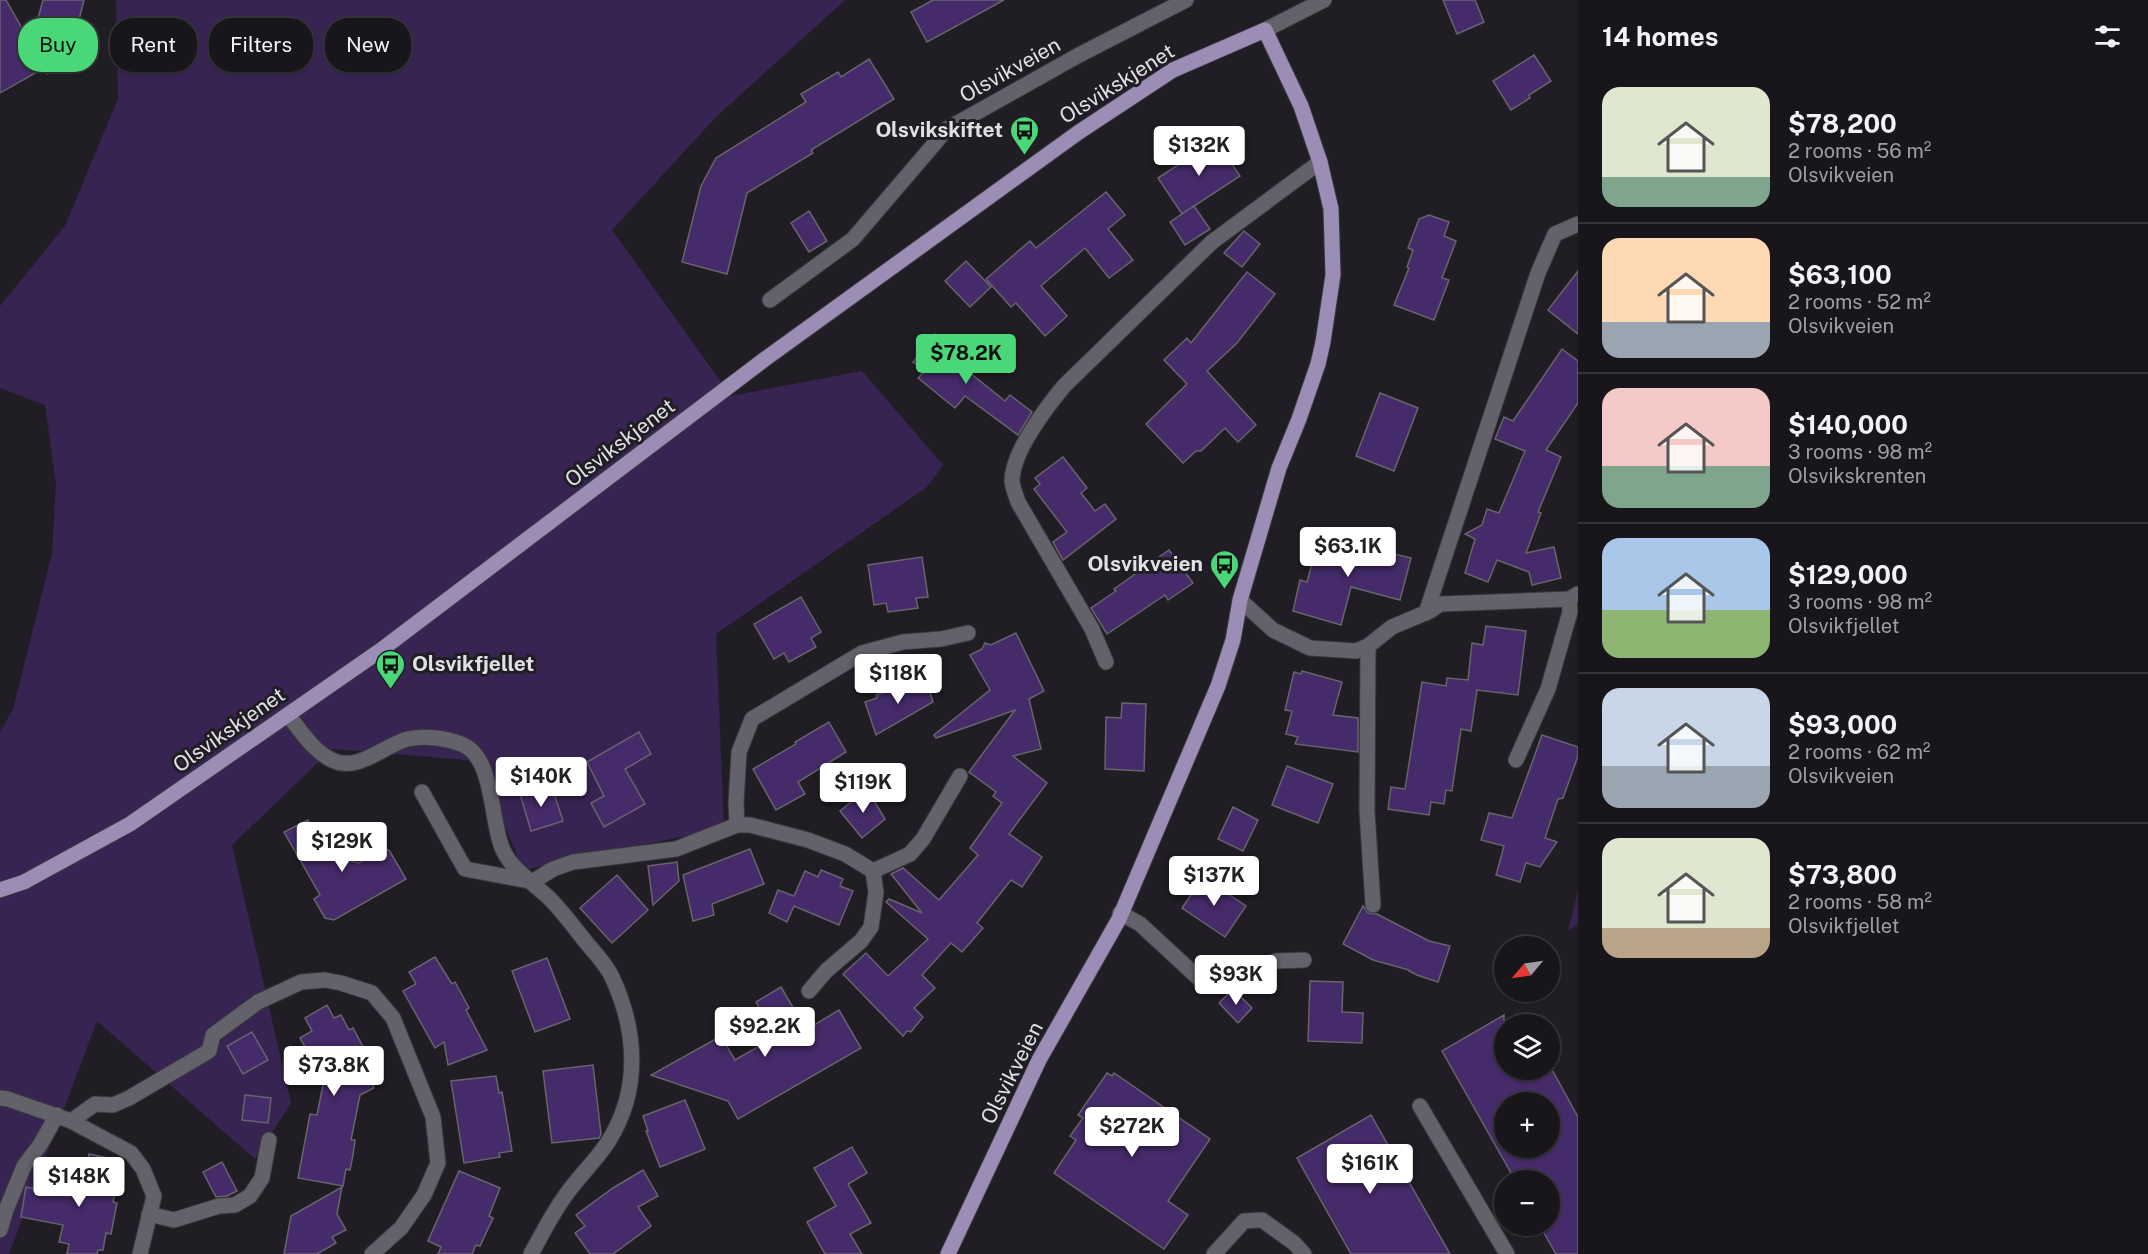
<!DOCTYPE html>
<html lang="en">
<head>
<meta charset="utf-8">
<style>
	:root { --surface:#18161b; --page:#211f24; --text:#f1f3f6; --muted:#9f9fa3; --line:#36353a; --accent:#4ad778 }
	body { margin:0; font-family:"Public Sans",sans-serif; background:var(--page); color:var(--text); height:100vh; display:flex; flex-direction:column; font-size:22px; white-space:nowrap }
	* { box-sizing:border-box; margin:0 }
	p { font-size:20px; color:var(--muted) }
	.icon { flex:none; width:33px; height:33px; fill:none; stroke:currentColor; stroke-width:2; stroke-linecap:round; stroke-linejoin:round }
	.map { position:relative; flex:1; overflow:hidden }
	.sheet { display:flex; flex-direction:column; background:var(--surface); width:570px }
	.sheet>* { flex:none }
	.top-card { position:absolute; left:18px; top:18px; width:570px; height:54px; display:flex; gap:12px }
	.needle { width:39px; rotate:241deg }
	.buttons { position:absolute; left:1494px; top:936px; display:grid; gap:12px }
	.buttons a { display:grid; place-items:center; width:66px; height:66px; border-radius:50%; background:var(--surface); box-shadow:0 2px 4px #0004,0 0 0 2px var(--line); font-size:30px }
	.price { position:absolute; translate:-50% -51px; padding:0 14px; border-radius:6px; background:#fff; color:#222; font-size:20px; line-height:39px; filter:drop-shadow(0 2px 3px #0008) }
	.price::after { content:''; position:absolute; left:50%; top:36px; width:18px; height:14px; margin-left:-9px; background:inherit; clip-path:polygon(0 0,100% 0,50% 100%) }
	.price.active { background:var(--accent); color:#111 }
	ul { padding:0; list-style:none }
	li { display:flex; align-items:center; gap:18px; height:150px; padding:0 24px }
	li+li { border-top:2px solid var(--line) }
	li span { display:grid; place-items:center; flex:none; width:168px; height:120px; border-radius:18px; color:#555 }
	li>.icon { margin-inline-start:auto }
	span .icon { width:72px; height:72px; fill:#fffc; stroke-width:1 }
	li b { font-size:26px }
	h2 { display:flex; justify-content:space-between; align-items:center; height:72px; padding:0 24px; font-size:26px }
	.chip { padding:0 21px; border-radius:24px; background:var(--surface); box-shadow:0 2px 4px #0004,0 0 0 2px var(--line); font-size:21px; line-height:54px }
	.chip.active { background:var(--accent); color:#111 }
	main { display:flex; flex:1; min-height:0 }
	.map>svg:first-child { display:block }
</style>
</head>
<body>
<main>
<div class="map">
<svg width="1578" height="1254" viewBox="0 0 1578 1254">
	<rect width="100%" height="100%" fill="#201e24"/>
	<g fill="#382453">
		<polygon points="116,0 845,0 716,117 612,230 731,396 862,371 943,465 927,487 716,634 724,828 523,870 478,761 332,749 232,845 291,1103 255,1159 97,1021 9,1254 0,1254 0,732 13,709 52,553 56,484 45,405 0,388 0,306 65,226 118,99"/>
		<polygon points="1578,891 1578,924 1568,931"/>
	</g>
	<g fill="#452b69" stroke="#67646c" stroke-width="1.5" fill-rule="evenodd">
		<polygon points="0,0 6,0 31,44 43,0 84,0 68,63 47,74 44,68 0,93"/>
		<polygon points="933,0 1004,0 927,42 911,12"/>
		<polygon points="1443,0 1475,0 1484,22 1457,34"/>
		<polygon points="1534,55 1551,81 1529,95 1530,98 1511,110 1493,81"/>
		<polygon points="869,59 894,99 811,150 813,153 747,193 727,274 682,262 701,186 716,158 806,102 801,94 838,72 841,77"/>
		<polygon points="1216,140 1240,176 1182,214 1158,178"/>
		<polygon points="1106,192 1125,215 1108,229 1133,260 1109,278 1085,248 1041,286 1067,316 1045,336 1016,303 1011,307 986,279 1030,241 1036,248"/>
		<polygon points="1194,206 1210,229 1185,245 1170,222"/>
		<polygon points="809,211 827,241 809,252 791,223"/>
		<polygon points="1429,215 1449,222 1444,236 1456,241 1442,278 1449,280 1434,320 1394,305 1409,268 1407,267 1413,250 1408,248 1419,219"/>
		<polygon points="1244,231 1260,244 1242,267 1224,253"/>
		<polygon points="966,261 991,287 970,307 945,281"/>
		<polygon points="1578,271 1578,334 1548,310"/>
		<polygon points="1247,272 1275,294 1237,343 1207,371 1256,425 1238,442 1225,428 1201,451 1196,451 1183,463 1146,424 1187,384 1164,360 1187,338 1191,343"/>
		<polygon points="935,334 969,361 964,368 1005,401 1010,395 1032,412 1018,435 965,396 955,408 918,378 925,371 913,362"/>
		<polygon points="1562,349 1578,361 1578,403 1546,450 1561,457 1538,512 1541,513 1526,553 1554,547 1561,578 1532,585 1529,572 1497,560 1488,582 1465,573 1475,539 1465,534 1482,525 1487,509 1499,513 1525,451 1495,439 1504,417 1513,421"/>
		<polygon points="1380,393 1418,408 1394,471 1356,456"/>
		<polygon points="1063,457 1087,488 1081,493 1095,511 1105,504 1116,519 1063,560 1053,542 1067,532 1034,489 1040,484 1035,478"/>
		<polygon points="1319,536 1411,558 1400,600 1351,587 1341,625 1293,611 1300,580 1307,582"/>
		<polygon points="1169,550 1193,583 1168,600 1165,595 1107,634 1091,608 1116,591 1114,589"/>
		<polygon points="922,557 928,597 916,598 918,608 888,612 886,603 874,605 868,565"/>
		<polygon points="801,597 821,632 811,638 816,647 789,662 784,653 774,659 754,624"/>
		<polygon points="1486,626 1526,631 1518,695 1477,690 1471,731 1461,729 1452,791 1446,790 1444,804 1431,802 1429,815 1388,809 1391,787 1405,789 1422,682 1446,686 1447,678 1468,680 1472,643 1483,645"/>
		<polygon points="1016,633 1044,691 1029,699 1041,749 1013,756 1047,783 1009,834 1042,857 1022,887 1011,880 977,923 983,928 962,952 951,943 922,975 935,988 914,1008 923,1017 911,1032 907,1031 903,1036 843,974 866,953 888,976 928,939 886,902 889,899 922,913 891,874 903,868 939,900 978,855 970,848 1002,803 993,796 996,792 969,772 1015,710 936,738 934,735 990,690 970,655 982,649 985,643 991,645"/>
		<polygon points="1302,671 1342,682 1333,715 1358,718 1358,752 1295,744 1298,737 1286,734 1292,711 1285,710 1294,672 1301,674"/>
		<polygon points="926,680 933,702 876,735 865,702 877,698 876,695"/>
		<polygon points="1122,703 1146,704 1144,771 1105,769 1106,717 1121,718"/>
		<polygon points="829,722 846,752 798,782 805,794 776,810 753,769 796,744 795,742"/>
		<polygon points="639,732 651,754 625,769 645,804 604,827 591,803 604,796 587,762"/>
		<polygon points="1542,735 1578,747 1578,756 1563,798 1558,799 1545,838 1557,842 1540,867 1526,863 1520,882 1496,875 1504,846 1481,840 1489,813 1512,818"/>
		<polygon points="1287,766 1333,784 1318,823 1272,805"/>
		<polygon points="551,784 563,821 531,831 520,794"/>
		<polygon points="867,789 885,819 862,838 840,811"/>
		<polygon points="1233,807 1258,820 1243,851 1218,839"/>
		<polygon points="308,820 317,838 324,834 337,857 359,863 386,848 387,850 389,850 406,879 334,920 325,918 314,899 320,895 284,832"/>
		<polygon points="750,849 764,884 712,904 714,915 693,921 683,875"/>
		<polygon points="677,862 679,881 653,905 648,866"/>
		<polygon points="821,870 843,879 840,886 853,891 839,925 794,906 787,922 769,913 778,890 794,896 805,871 818,877"/>
		<polygon points="617,875 648,910 612,943 580,908"/>
		<polygon points="1203,877 1246,906 1225,937 1182,908"/>
		<polygon points="1363,906 1368,913 1377,914 1429,941 1450,946 1438,982 1417,975 1409,971 1409,970 1373,960 1343,944"/>
		<polygon points="435,957 452,984 455,982 469,1008 466,1010 487,1050 448,1065 444,1042 435,1048 403,991 416,984 409,972"/>
		<polygon points="547,958 570,1019 535,1032 512,971"/>
		<polygon points="1310,981 1343,982 1342,1012 1363,1013 1362,1043 1308,1041"/>
		<polygon points="781,987 806,1030 839,1010 861,1048 738,1119 728,1101 651,1075 721,1036 735,1060 775,1037 756,1002"/>
		<polygon points="1233,989 1252,1008 1238,1023 1219,1003"/>
		<polygon points="327,1005 334,1018 341,1015 349,1030 353,1028 367,1054 364,1056 372,1071 367,1075 374,1088 360,1095 351,1140 355,1140 353,1155 350,1170 346,1169 343,1186 298,1178 310,1114 317,1115 324,1080 300,1038 312,1031 305,1018"/>
		<path d="M1504,1015v55h46v-4l28,51v137h-22l-16,-28h10v-46h-35l-73,-129zM1504,1102h46v46h-46z"/>
		<polygon points="252,1032 268,1060 243,1074 227,1046"/>
		<polygon points="593,1065 601,1134 599,1138 552,1143 543,1071"/>
		<polygon points="1107,1073 1112,1076 1114,1073 1210,1139 1168,1201 1188,1215 1164,1249 1054,1173 1076,1140 1070,1136 1083,1118 1078,1115"/>
		<polygon points="496,1076 499,1093 502,1092 512,1151 499,1153 500,1157 464,1163 451,1081"/>
		<polygon points="245,1095 271,1098 268,1123 242,1120"/>
		<polygon points="685,1100 705,1149 660,1167 646,1131 648,1131 643,1116"/>
		<polygon points="1371,1115 1450,1254 1351,1254 1297,1158"/>
		<polygon points="852,1147 867,1173 848,1184 871,1223 850,1234 862,1254 825,1254 807,1222 836,1206 814,1168"/>
		<polygon points="89,1154 114,1159 109,1186 116,1187 113,1202 117,1203 111,1234 106,1233 103,1250 98,1250 97,1254 67,1254 69,1244 59,1242 63,1225 21,1217 26,1187 68,1196 71,1178 84,1181"/>
		<polygon points="222,1162 237,1191 227,1196 216,1197 203,1172"/>
		<polygon points="643,1170 658,1196 638,1207 651,1226 613,1254 590,1254 575,1233 585,1226 576,1215 613,1188"/>
		<polygon points="459,1171 500,1188 489,1216 493,1218 480,1246 476,1245 472,1254 438,1254 441,1247 428,1241"/>
		<polygon points="342,1187 337,1214 346,1230 332,1237 336,1243 317,1254 284,1254 291,1216"/>
	</g>
	<g fill="none" stroke-linecap="round" stroke-linejoin="round">
		<defs>
			<g id="minor">
				<polyline points="1265,30 1324,0"/>
				<polyline points="770,300 853,239 947,129 1079,55 1186,0"/>
				<polyline points="1240,600 1273,630 1310,648 1356,651 1368,646 1392,627 1430,611 1440,604 1569,599 1578,594"/>
				<polyline points="1426,613 1538,273 1555,234 1578,224"/>
				<polyline points="1368,646 1367,811 1373,905"/>
				<path d="M1106,662l-14,-33 -74,-127c-2,-7 -6,-15 -6,-22 1,-29 34,-72 52,-94l148,-144 108,-80"/>
				<path d="M288,715c13,16 25,36 44,45 26,13 52,-15 76,-21 16,-4 38,-1 53,5 34,12 29,79 42,106 9,20 32,34 47,49 13,13 24,28 35,42 9,11 21,23 27,36 25,54 29,113 -4,165 -13,20 -32,37 -45,57 -12,17 -22,37 -32,55"/>
				<polyline points="1516,760 1548,689 1570,612 1569,599"/>
				<polyline points="422,792 465,869 529,881"/>
				<polyline points="737,825 736,803 739,752 752,719 862,653 903,642 941,639 968,633"/>
				<polyline points="873,871 910,854 923,839 960,776"/>
				<polyline points="532,882 553,869 573,862 676,849 737,825 750,825 808,840 845,854 873,871 876,892 871,927 861,941 826,971 809,991"/>
				<polyline points="1120,913 1140,924 1206,985 1226,981 1276,961 1304,960"/>
				<polyline points="0,1098 8,1099 71,1121 131,1153 143,1169 154,1196 140,1254"/>
				<polyline points="1420,1106 1507,1254"/>
				<polyline points="71,1121 95,1104 113,1105 129,1098 209,1051 213,1035 258,1002 301,982 325,980 341,983 372,993 393,1018 433,1117 438,1163 424,1195 401,1228 372,1254"/>
				<polyline points="149,1214 174,1220 219,1206 235,1205 250,1196 262,1178 269,1140"/>
				<polyline points="0,1230 6,1210 24,1166 40,1145 57,1115"/>
				<polyline points="1214,1254 1244,1221 1262,1220 1294,1243 1304,1254"/>
			</g>
			<polyline id="major" points="0,890 24,882 130,824 381,650 765,359 1079,132 1173,70 1265,30 1301,106 1320,162 1331,209 1333,275 1323,342 1318,364 1299,419 1279,468 1240,600 1233,640 1218,686 1119,919 1039,1060 948,1254"/>
		</defs>
		<use href="#minor" stroke="#39383c" stroke-width="17"/>
		<use href="#major" stroke="#39383c" stroke-width="17"/>
		<use href="#minor" stroke="#636169" stroke-width="15"/>
		<use href="#major" stroke="#9b8db6" stroke-width="15"/>
	</g>
	<defs>
		<symbol id="bus-pin" viewBox="-11 -11 22 30"><path d="M0 17L-7.5 6A9.5 9.5 0 1 1 7.5 6Z" fill="#4ad778" stroke="#201e24"/><path d="M-5-6H5V4H4V6H2V4H-2V6H-4V4H-5ZM-3.5-4V0h7V-4ZM-3.5 1.2v1.5H-2V1.2ZM2 1.2v1.5H3.5V1.2Z" fill="#111"/></symbol>
	</defs>
	<g fill-rule="evenodd">
		<use href="#bus-pin" x="1008" y="114" width="33" height="45"/>
		<use href="#bus-pin" x="1208" y="548" width="33" height="45"/>
		<use href="#bus-pin" x="374" y="648" width="33" height="45"/>
	</g>
	<g text-anchor="middle" stroke-width="6" stroke-linejoin="round" paint-order="stroke">
		<g font-size="21" fill="#e1e0e4" stroke="#201e24">
			<text transform="translate(1010 70) rotate(-29)" y="7">Olsvikveien</text>
			<text transform="translate(1117 84) rotate(-32)" y="7">Olsvikskjenet</text>
			<text transform="translate(620 443) rotate(-37)" y="7">Olsvikskjenet</text>
			<text transform="translate(229 730) rotate(-35)" y="7">Olsvikskjenet</text>
			<text transform="translate(1012 1073) rotate(-63)" y="7">Olsvikveien</text>
		</g>
		<g font-size="21" font-weight="bold" fill="#e1e0e4" stroke="#201e24" text-anchor="end">
			<text x="1003" y="137">Olsvikskiftet</text>
			<text x="1203" y="571">Olsvikveien</text>
			<text x="412" y="671" text-anchor="start">Olsvikfjellet</text>
		</g>
	</g>
</svg>
<div class="buttons">
<a><svg class="needle" viewBox="-14 -14 28 28"><path d="M0-13l5 13h-10z" fill="#e53935"/><path d="M0 13l5-13h-10z" fill="#9f9fa3"/></svg></a>
<a><svg class="icon" aria-label="layers" viewBox="0 0 24 24"><path d="M12 4l9 5-9 5-9-5zM3 14l9 5 9-5"/></svg></a>
<a>+</a>
<a>−</a>
</div>
<b class="price" style="left:1199px;top:177px">$132K</b>
<b class="price active" style="left:966px;top:385px">$78.2K</b>
<b class="price" style="left:1348px;top:578px">$63.1K</b>
<b class="price" style="left:898px;top:705px">$118K</b>
<b class="price" style="left:541px;top:808px">$140K</b>
<b class="price" style="left:863px;top:814px">$119K</b>
<b class="price" style="left:342px;top:873px">$129K</b>
<b class="price" style="left:1214px;top:907px">$137K</b>
<b class="price" style="left:1236px;top:1006px">$93K</b>
<b class="price" style="left:765px;top:1058px">$92.2K</b>
<b class="price" style="left:334px;top:1097px">$73.8K</b>
<b class="price" style="left:1132px;top:1158px">$272K</b>
<b class="price" style="left:1370px;top:1195px">$161K</b>
<b class="price" style="left:79px;top:1208px">$148K</b>
<div class="top-card">
<a class="chip active">Buy</a>
<a class="chip">Rent</a>
<a class="chip">Filters</a>
<a class="chip">New</a>
</div>
</div>
<section class="sheet">
<h2>14 homes<svg class="icon" aria-label="filters" viewBox="0 0 24 24"><path d="M4 7h16M4 17h16"/><circle cx="9" cy="7" r="2"/><circle cx="15" cy="17" r="2"/></svg></h2>
<ul>
<li><span style="background:linear-gradient(#dfe7d0 75%,#7fa58c 0)"><svg class="icon" aria-label="home" viewBox="0 0 24 24"><path d="M3 11l9-7 9 7M6 9v11h12V9"/></svg></span><div><b>$78,200</b><p>2 rooms · 56 m²</p><p>Olsvikveien</p></div></li>
<li><span style="background:linear-gradient(#ffd9b3 70%,#9aa5b1 0)"><svg class="icon" aria-label="home" viewBox="0 0 24 24"><path d="M3 11l9-7 9 7M6 9v11h12V9"/></svg></span><div><b>$63,100</b><p>2 rooms · 52 m²</p><p>Olsvikveien</p></div></li>
<li><span style="background:linear-gradient(#f6c9c9 65%,#7fa58c 0)"><svg class="icon" aria-label="home" viewBox="0 0 24 24"><path d="M3 11l9-7 9 7M6 9v11h12V9"/></svg></span><div><b>$140,000</b><p>3 rooms · 98 m²</p><p>Olsvikskrenten</p></div></li>
<li><span style="background:linear-gradient(#a9c7e8 60%,#8fb573 0)"><svg class="icon" aria-label="home" viewBox="0 0 24 24"><path d="M3 11l9-7 9 7M6 9v11h12V9"/></svg></span><div><b>$129,000</b><p>3 rooms · 98 m²</p><p>Olsvikfjellet</p></div></li>
<li><span style="background:linear-gradient(#c9d6e8 65%,#9aa5b1 0)"><svg class="icon" aria-label="home" viewBox="0 0 24 24"><path d="M3 11l9-7 9 7M6 9v11h12V9"/></svg></span><div><b>$93,000</b><p>2 rooms · 62 m²</p><p>Olsvikveien</p></div></li>
<li><span style="background:linear-gradient(#dfe7d0 75%,#b9a48a 0)"><svg class="icon" aria-label="home" viewBox="0 0 24 24"><path d="M3 11l9-7 9 7M6 9v11h12V9"/></svg></span><div><b>$73,800</b><p>2 rooms · 58 m²</p><p>Olsvikfjellet</p></div></li>
</ul>
</section>
</main>
</body>
</html>
